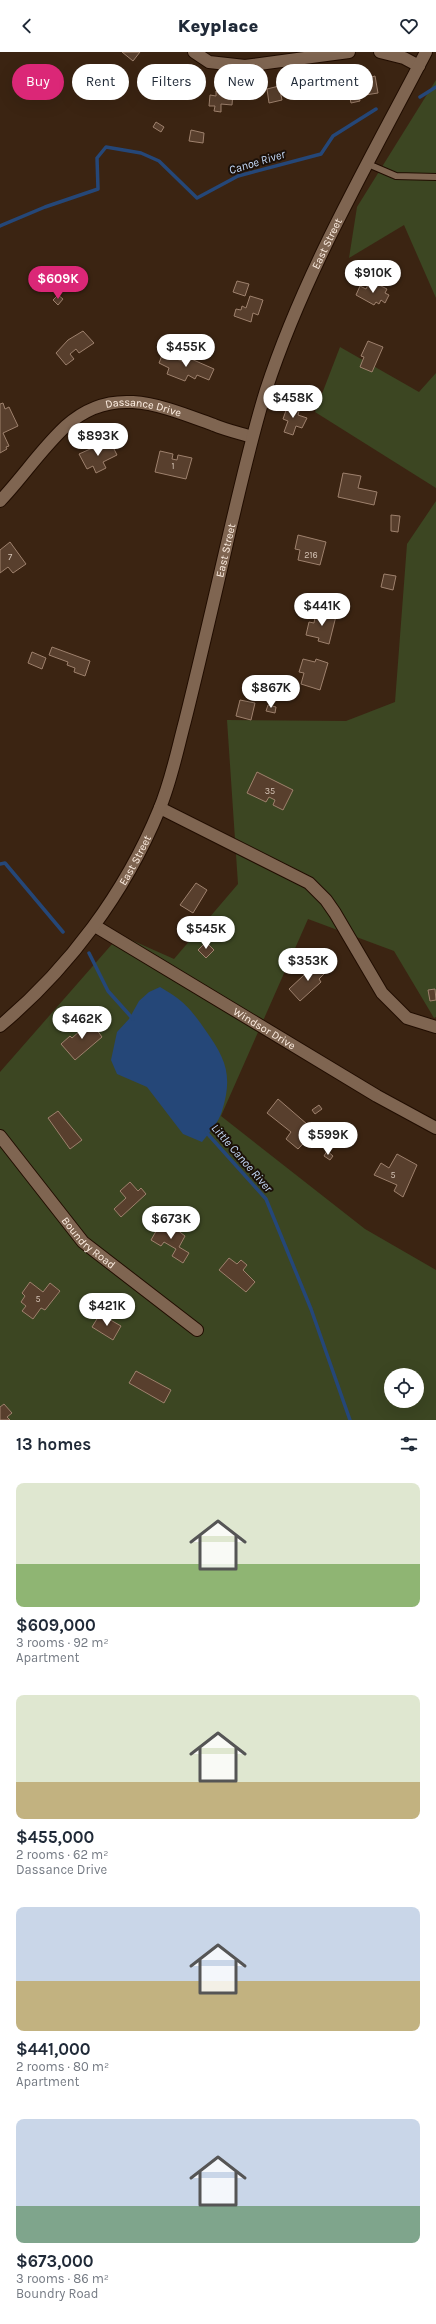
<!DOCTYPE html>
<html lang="en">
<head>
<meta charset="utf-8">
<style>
	:root { --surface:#fff; --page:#f6f6f7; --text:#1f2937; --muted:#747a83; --accent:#db2777 }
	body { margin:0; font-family:Karla,sans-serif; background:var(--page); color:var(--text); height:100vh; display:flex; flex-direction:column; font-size:15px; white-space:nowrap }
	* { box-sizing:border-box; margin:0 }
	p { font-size:13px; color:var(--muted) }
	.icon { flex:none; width:22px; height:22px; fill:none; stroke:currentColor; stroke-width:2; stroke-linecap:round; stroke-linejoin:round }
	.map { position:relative; height:1368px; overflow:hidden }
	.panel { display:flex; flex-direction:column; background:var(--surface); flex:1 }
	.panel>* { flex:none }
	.banner { position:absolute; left:12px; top:12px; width:412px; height:36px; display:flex; gap:8px }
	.controls { position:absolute; left:384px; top:1316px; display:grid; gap:8px }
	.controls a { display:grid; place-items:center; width:40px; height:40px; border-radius:50%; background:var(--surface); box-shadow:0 4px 16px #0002; font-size:20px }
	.price { position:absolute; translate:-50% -34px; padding:0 9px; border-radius:14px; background:#fff; color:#222; font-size:13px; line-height:26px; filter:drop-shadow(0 1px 2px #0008) }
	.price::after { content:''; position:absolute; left:50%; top:24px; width:12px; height:9px; margin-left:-6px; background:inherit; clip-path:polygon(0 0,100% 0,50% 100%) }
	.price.on { background:var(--accent); color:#fff }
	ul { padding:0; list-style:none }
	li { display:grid; align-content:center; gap:8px; height:212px; padding:0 16px }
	li span { display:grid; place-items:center; height:124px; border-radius:8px; color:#555 }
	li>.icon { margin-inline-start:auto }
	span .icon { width:72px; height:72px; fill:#fffc; stroke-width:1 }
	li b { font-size:17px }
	h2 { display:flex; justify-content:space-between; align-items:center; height:48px; padding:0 16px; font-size:17px }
	.chip { padding:0 14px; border-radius:18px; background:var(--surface); box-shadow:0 4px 16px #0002; font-size:14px; line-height:36px }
	.chip.on { background:var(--accent); color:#fff }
	header { display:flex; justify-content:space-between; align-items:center; height:52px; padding:0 16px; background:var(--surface); font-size:18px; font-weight:800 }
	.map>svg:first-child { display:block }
</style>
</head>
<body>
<header><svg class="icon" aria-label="back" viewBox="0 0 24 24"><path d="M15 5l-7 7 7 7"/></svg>Keyplace<svg class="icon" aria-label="heart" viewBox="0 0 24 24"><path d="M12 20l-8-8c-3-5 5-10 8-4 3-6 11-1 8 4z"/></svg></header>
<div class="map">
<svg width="436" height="1368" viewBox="0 0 436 1368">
	<rect width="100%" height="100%" fill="#3b2412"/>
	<g fill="#3c4622" fill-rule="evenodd">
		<polygon points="436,28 436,246 404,173 349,206 357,155"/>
		<polygon points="340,295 419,340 436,321 436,436 315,360"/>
		<path d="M436,449v516l-2,1 -40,-67 -86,-32 -87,197 144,113 71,41v150h-436v-348l120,-137 54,24 64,-75 -11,-164 119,1 49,-19 12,-158zM391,1323h26v26h-26z"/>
	</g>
	<path fill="#254778" d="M160,935c24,14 30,21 46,44 20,28 27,45 16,80 -3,11 -13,22 -20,31l-19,-8 -36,-47 -30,-13 -6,-14 6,-28 12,-13 10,-18 10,-9z"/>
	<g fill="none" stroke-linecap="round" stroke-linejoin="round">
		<g stroke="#254778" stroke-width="3.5">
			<polyline points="420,45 436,35"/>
			<polyline points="0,174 45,155 98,137 97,106 106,95 141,101 159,109 197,146 238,124 321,102 333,84 376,57"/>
			<polyline points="0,812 5,811 63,880"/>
			<polyline points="89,901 108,939 133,967"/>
			<polyline points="206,1080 266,1147 311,1257 350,1368"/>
		</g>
	</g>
	<g fill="#583f2d" stroke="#9e816d">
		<polygon points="122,0 140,0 133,9"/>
		<polygon points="171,20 184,30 176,41 164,31 161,35 153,30 159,21 166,26"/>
		<polygon points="375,24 378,41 359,44 360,49 351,51 347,32"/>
		<polygon points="117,31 123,38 117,42 112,35"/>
		<polygon points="327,31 329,44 313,46 311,33"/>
		<polygon points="279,34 282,48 269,51 267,37"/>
		<polygon points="216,39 233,41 232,53 221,52 221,60 214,59 215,54 209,54 210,43 216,44"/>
		<polygon points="156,70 164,75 161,80 153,75"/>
		<polygon points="191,78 204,81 203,91 189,89"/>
		<polygon points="237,229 249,232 245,244 233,240"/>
		<polygon points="369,231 375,235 377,232 387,237 385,241 389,243 385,251 381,248 379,252 376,250 374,253 356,243 360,234 366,237"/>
		<polygon points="58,243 63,247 58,253 53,248"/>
		<polygon points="250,244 263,248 258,263 253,261 251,270 234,264 236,257 241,258 242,254 246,256"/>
		<polygon points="83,279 94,291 79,301 76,297 70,302 74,307 66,313 56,301 68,288"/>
		<polygon points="368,289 383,295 372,320 360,315 364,305 361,304"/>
		<polygon points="163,301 186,311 189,306 214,317 209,328 197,323 195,327 188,323 185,329 167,322 169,316 159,311"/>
		<polygon points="289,350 300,355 298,363 307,366 302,376 296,374 293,383 284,380 288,369 283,367"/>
		<polygon points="3,351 5,357 9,355 18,374 3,381 9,394 6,395 7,397 0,401 0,352"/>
		<polygon points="111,391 117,403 103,410 106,416 96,421 93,414 87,417 79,402 97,394 98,397"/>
		<polygon points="160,399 173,402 172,407 177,408 178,403 192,406 186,427 155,420"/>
		<polygon points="343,421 361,424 358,436 377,440 374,453 338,445"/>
		<polygon points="391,463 400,464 398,480 391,479"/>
		<polygon points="298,483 326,490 320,513 298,508 300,498 295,497"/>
		<polygon points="10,490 26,512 13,521 8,515 0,521 0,498"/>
		<polygon points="384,522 396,524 393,538 381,535"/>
		<polygon points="316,560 336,564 329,592 318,589 319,586 306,583 309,570 314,571"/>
		<polygon points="52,595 90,609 85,624 74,620 75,616 67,613 68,610 49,603"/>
		<polygon points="32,600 46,606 42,617 28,611"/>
		<polygon points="303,607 315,610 316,607 328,611 320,638 301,632 304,621 299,620"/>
		<polygon points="240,648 255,651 251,668 236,664"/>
		<polygon points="268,653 276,655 275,661 266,659"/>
		<polygon points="257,720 293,738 283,758 273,753 275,748 269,745 266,750 247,741"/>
		<polygon points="196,831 207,838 193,861 180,853"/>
		<polygon points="206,890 214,898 206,906 198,898"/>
		<polygon points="318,910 327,919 319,927 321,930 300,949 289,937"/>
		<polygon points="435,937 436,948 430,949 428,938"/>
		<polygon points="89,967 102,985 75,1008 61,992 70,984 72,986 81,978 79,976"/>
		<polygon points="278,1047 315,1079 298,1097 286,1087 291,1080 267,1061"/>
		<polygon points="319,1053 322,1057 315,1062 312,1058"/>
		<polygon points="58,1059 82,1088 70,1097 48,1066"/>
		<polygon points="327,1099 333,1104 330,1108 324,1104"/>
		<polygon points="397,1102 417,1113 403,1145 394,1139 397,1133 374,1123 381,1111 389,1116"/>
		<polygon points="130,1130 138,1139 141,1136 146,1142 121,1165 114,1157 126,1146 120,1139"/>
		<polygon points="163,1167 185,1184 179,1195 189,1201 183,1211 172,1204 176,1197 164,1190 161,1194 151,1188"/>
		<polygon points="229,1206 237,1212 241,1208 247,1213 243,1218 255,1230 246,1240 219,1218"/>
		<polygon points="30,1230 43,1240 50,1231 60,1239 45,1258 41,1256 33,1267 22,1259 26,1254 21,1250 25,1244 22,1241"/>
		<polygon points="100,1262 121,1274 113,1288 92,1275"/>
		<polygon points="136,1319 171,1338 164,1351 129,1331"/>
		<polygon points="4,1352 12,1361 7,1365 10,1368 0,1368 0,1355"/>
	</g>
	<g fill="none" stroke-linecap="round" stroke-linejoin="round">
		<defs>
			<polyline id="service" points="368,112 396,124 436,125"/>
			<g id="minor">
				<polyline points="194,0 209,10 245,14 349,0"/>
				<polyline points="380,0 404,6 419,14"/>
				<path id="s1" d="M0,449c23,-24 41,-52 66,-75 47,-43 98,-19 148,-1 12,5 25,8 38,12"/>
				<polyline points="160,756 309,831 326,848 335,861 382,941 407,966 436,975"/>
				<path id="s2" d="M95,874l282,170 59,32"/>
				<path id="s3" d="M0,1084l83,106 114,88"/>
			</g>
			<g id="tertiary">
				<path id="s4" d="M0,974c69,-58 125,-133 159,-216 12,-28 18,-59 26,-89 16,-64 31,-130 46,-195 11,-46 21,-91 35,-136 39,-119 103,-228 160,-338"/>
			</g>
		</defs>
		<use href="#service" stroke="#210d00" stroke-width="8"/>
		<use href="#minor" stroke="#210d00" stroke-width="14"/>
		<use href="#tertiary" stroke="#210d00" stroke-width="14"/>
		<use href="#service" stroke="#7f6551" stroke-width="6"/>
		<use href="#minor" stroke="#7f6551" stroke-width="12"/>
		<use href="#tertiary" stroke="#7f6551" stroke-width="12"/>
	</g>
	<g text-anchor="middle" stroke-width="4" stroke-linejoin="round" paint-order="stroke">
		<g font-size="9" fill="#d5c4b6">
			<text x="173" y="417">1</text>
			<text x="311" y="506">216</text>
			<text x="10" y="508">7</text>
			<text x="270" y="742">35</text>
			<text x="393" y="1126">5</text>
			<text x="38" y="1250">5</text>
		</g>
		<g font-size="11" fill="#fff0e4" stroke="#1b1008">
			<text dy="4" stroke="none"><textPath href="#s4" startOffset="863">East Street</textPath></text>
			<text dy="4" stroke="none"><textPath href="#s1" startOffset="184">Dassance Drive</textPath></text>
			<text dy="4" stroke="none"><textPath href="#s4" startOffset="539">East Street</textPath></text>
			<text dy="4" stroke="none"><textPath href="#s4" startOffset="215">East Street</textPath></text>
			<text dy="4" stroke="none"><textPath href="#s2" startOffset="198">Windsor Drive</textPath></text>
			<text dy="4" stroke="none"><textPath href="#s3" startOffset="139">Boundry Road</textPath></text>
		</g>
		<g font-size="12" font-style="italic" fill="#c4d9f8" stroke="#1b1008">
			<text transform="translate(257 110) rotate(-17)" y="4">Canoe River</text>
			<text transform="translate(242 1106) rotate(49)" y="4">Little Canoe River</text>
		</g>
	</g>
</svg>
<div class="controls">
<a><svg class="icon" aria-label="locate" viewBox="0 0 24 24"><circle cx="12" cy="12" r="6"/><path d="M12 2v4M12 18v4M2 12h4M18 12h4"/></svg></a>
</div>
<b class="price" style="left:373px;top:242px">$910K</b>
<b class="price on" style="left:58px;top:248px">$609K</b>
<b class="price" style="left:186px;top:316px">$455K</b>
<b class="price" style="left:293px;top:367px">$458K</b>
<b class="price" style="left:98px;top:405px">$893K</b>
<b class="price" style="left:322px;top:575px">$441K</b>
<b class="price" style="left:271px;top:657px">$867K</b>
<b class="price" style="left:206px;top:898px">$545K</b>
<b class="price" style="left:308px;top:930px">$353K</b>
<b class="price" style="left:82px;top:988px">$462K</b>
<b class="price" style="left:328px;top:1104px">$599K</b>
<b class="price" style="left:171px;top:1188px">$673K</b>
<b class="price" style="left:107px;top:1275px">$421K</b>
<div class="banner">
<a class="chip on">Buy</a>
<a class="chip">Rent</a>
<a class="chip">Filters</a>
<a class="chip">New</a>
<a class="chip">Apartment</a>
</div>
</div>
<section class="panel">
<h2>13 homes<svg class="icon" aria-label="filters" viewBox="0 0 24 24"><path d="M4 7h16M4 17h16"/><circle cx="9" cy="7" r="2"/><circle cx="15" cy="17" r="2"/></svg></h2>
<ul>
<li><span style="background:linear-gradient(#dfe7d0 65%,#8fb573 0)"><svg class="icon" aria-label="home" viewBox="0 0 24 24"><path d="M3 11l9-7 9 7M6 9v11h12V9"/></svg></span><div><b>$609,000</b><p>3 rooms · 92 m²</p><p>Apartment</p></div></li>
<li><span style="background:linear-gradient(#dfe7d0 70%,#c2b280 0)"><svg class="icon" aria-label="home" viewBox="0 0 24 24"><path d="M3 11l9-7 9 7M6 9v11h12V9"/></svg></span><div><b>$455,000</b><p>2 rooms · 62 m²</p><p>Dassance Drive</p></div></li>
<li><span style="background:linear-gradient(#c9d6e8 60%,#c2b280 0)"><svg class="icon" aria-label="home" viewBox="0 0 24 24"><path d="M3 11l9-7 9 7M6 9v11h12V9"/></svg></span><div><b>$441,000</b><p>2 rooms · 80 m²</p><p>Apartment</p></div></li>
<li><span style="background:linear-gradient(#c9d6e8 70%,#7fa58c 0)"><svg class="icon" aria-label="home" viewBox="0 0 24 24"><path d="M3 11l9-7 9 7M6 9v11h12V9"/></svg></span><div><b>$673,000</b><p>3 rooms · 86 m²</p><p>Boundry Road</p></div></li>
</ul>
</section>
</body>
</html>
